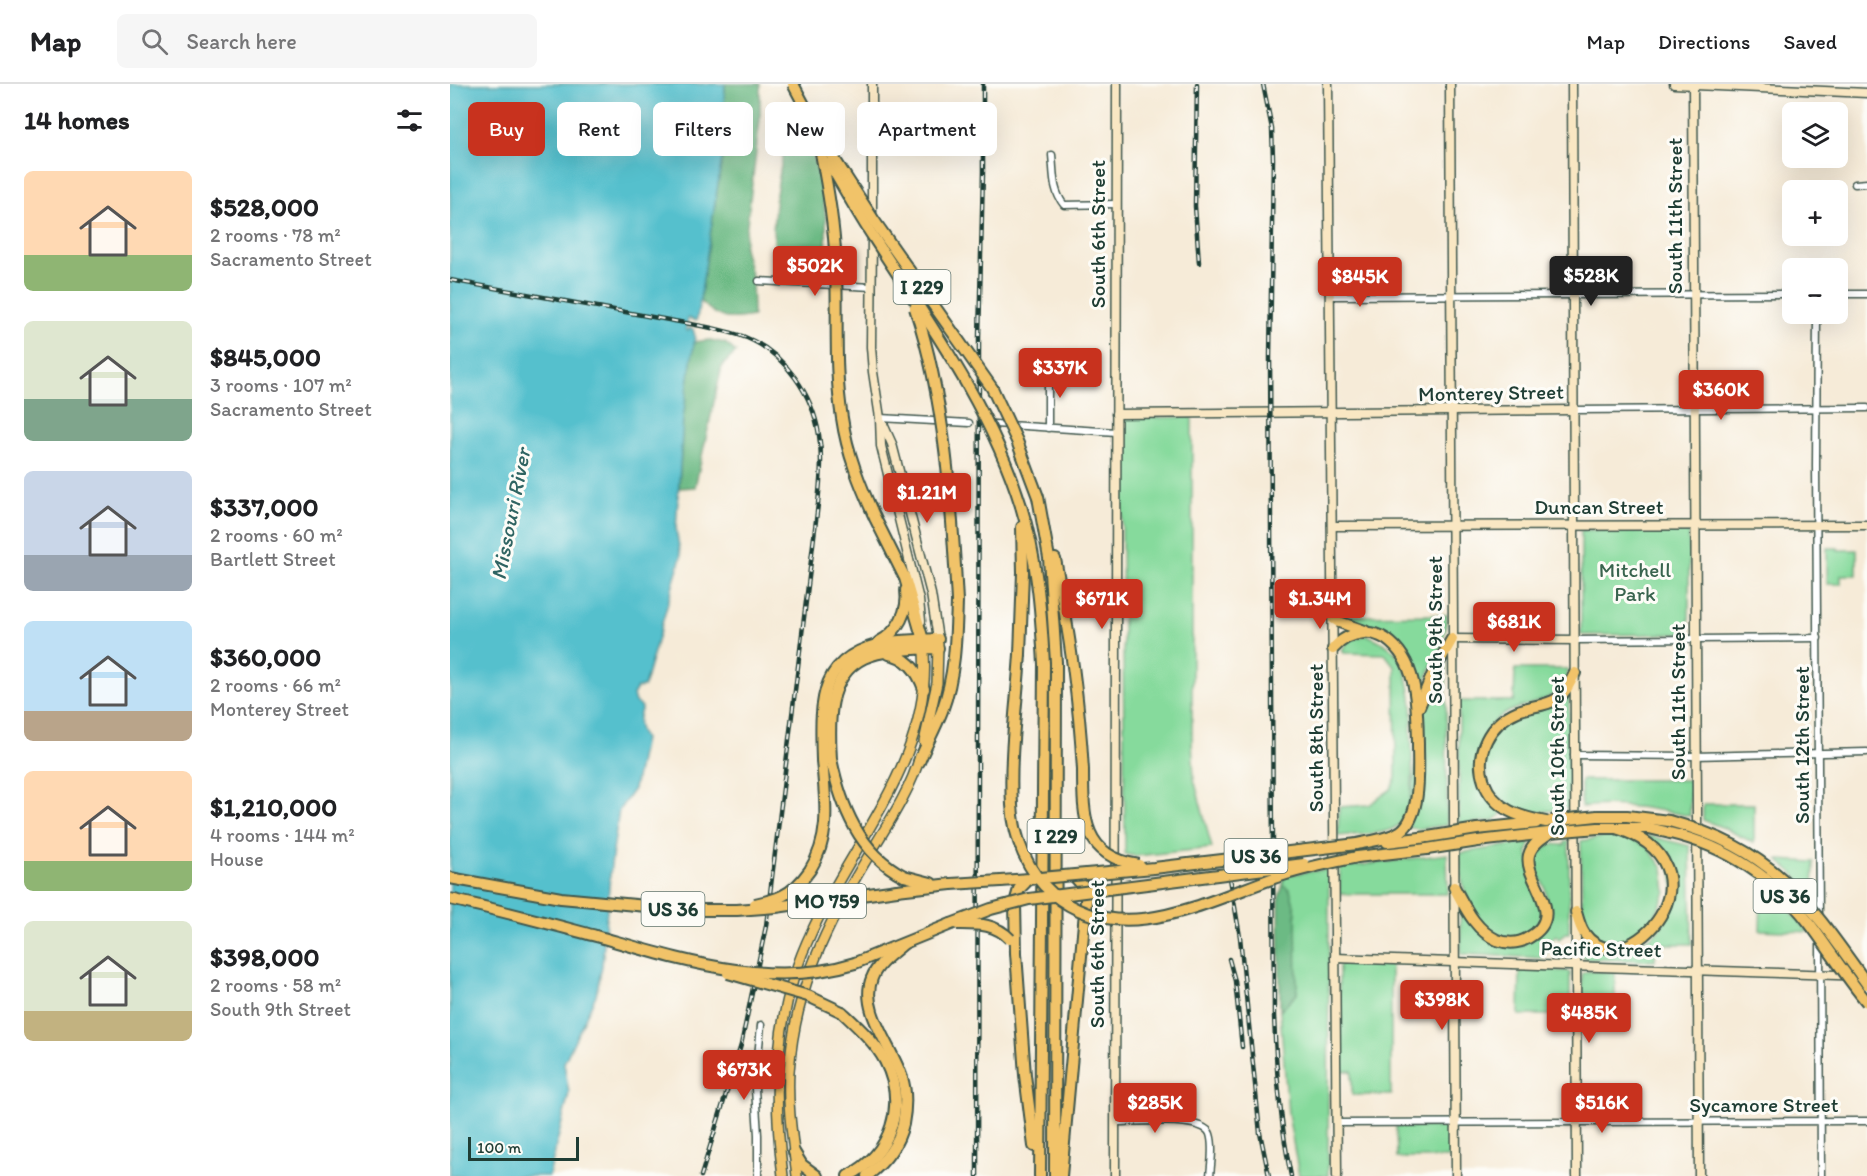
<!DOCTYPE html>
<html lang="en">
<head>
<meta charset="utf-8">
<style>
	:root { --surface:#fff; --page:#f6f6f6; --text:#202124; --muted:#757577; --line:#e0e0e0; --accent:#c8321e }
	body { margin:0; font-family:Itim,sans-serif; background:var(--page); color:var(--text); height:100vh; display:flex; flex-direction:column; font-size:22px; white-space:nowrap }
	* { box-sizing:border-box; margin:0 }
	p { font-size:20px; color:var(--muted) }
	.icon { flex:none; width:33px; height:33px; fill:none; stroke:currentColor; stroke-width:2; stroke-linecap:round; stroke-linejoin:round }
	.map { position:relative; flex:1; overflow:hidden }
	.details { display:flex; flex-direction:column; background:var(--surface); width:450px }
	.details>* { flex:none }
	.top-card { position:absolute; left:18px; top:18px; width:570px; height:54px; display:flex; gap:12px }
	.tools { position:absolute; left:1332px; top:18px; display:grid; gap:12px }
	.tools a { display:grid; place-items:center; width:66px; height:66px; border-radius:9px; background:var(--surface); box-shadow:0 6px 24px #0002; font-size:30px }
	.scale { position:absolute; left:18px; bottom:15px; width:111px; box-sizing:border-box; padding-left:6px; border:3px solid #1f3d34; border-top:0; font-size:16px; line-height:21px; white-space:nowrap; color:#1f3d34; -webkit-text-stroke:4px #fdfcf7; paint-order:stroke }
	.price { position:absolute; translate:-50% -51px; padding:0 14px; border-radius:6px; background:var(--accent); color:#fff; font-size:20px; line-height:39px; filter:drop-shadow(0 2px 3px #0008) }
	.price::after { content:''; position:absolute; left:50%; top:36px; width:18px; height:14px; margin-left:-9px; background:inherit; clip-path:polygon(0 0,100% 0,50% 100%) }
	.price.active { background:#222; color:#fff }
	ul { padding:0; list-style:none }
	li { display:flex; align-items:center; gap:18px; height:150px; padding:0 24px }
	li span { display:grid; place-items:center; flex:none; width:168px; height:120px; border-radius:9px; color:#555 }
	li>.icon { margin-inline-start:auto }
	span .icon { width:72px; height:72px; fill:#fffc; stroke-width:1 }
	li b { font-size:26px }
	h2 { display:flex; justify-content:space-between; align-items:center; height:72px; padding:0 24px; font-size:26px }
	.tag { padding:0 21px; border-radius:9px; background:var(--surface); box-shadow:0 6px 24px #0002; font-size:21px; line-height:54px }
	.tag.active { background:var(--accent); color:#fff }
	header { display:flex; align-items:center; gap:36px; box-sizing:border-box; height:84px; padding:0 30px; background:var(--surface); border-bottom:2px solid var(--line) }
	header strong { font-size:28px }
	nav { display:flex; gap:33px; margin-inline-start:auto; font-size:21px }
	.search { width:420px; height:54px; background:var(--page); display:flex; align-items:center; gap:15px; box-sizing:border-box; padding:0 21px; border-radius:9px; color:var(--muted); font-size:22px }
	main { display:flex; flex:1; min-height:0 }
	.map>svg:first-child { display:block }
</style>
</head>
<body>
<header>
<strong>Map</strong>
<div class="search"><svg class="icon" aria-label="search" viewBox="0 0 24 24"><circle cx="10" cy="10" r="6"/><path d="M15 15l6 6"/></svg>Search here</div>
<nav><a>Map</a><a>Directions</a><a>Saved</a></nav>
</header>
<main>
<section class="details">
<h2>14 homes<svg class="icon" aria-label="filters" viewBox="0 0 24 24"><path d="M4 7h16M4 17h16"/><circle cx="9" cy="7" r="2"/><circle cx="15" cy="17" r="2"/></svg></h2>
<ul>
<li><span style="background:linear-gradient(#ffd9b3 70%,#8fb573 0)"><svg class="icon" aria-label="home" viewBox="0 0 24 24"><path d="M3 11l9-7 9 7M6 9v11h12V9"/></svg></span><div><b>$528,000</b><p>2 rooms · 78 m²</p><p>Sacramento Street</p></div></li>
<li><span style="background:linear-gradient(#dfe7d0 65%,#7fa58c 0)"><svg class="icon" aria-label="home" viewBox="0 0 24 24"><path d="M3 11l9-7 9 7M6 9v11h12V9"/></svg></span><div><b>$845,000</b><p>3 rooms · 107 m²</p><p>Sacramento Street</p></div></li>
<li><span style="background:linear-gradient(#c9d6e8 70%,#9aa5b1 0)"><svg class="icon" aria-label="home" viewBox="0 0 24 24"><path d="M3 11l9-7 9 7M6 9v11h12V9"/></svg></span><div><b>$337,000</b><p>2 rooms · 60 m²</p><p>Bartlett Street</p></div></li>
<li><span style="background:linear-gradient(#bfe0f5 75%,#b9a48a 0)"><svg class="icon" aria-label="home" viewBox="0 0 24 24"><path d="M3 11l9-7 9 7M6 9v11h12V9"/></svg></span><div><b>$360,000</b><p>2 rooms · 66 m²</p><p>Monterey Street</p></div></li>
<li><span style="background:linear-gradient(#ffd9b3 75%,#8fb573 0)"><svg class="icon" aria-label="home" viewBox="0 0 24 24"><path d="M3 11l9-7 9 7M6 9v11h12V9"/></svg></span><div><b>$1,210,000</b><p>4 rooms · 144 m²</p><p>House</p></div></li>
<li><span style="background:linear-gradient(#dfe7d0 75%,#c2b280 0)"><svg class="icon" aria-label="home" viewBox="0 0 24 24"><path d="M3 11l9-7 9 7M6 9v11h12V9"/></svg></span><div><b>$398,000</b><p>2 rooms · 58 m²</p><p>South 9th Street</p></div></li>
</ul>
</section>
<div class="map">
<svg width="1417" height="1092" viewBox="0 0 1417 1092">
	<rect width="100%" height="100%" fill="#fdfcf7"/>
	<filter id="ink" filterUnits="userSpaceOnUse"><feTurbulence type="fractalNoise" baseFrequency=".0167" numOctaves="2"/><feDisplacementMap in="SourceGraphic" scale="12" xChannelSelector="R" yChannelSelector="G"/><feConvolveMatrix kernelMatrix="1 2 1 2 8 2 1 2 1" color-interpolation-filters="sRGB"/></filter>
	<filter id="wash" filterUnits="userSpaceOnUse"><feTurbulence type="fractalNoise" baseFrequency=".008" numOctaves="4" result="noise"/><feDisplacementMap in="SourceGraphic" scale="24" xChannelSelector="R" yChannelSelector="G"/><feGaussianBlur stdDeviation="1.35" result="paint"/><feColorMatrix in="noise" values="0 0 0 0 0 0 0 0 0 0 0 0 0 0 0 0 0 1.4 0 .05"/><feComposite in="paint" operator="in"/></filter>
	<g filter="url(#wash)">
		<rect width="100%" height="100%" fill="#f6ebd8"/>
		<g fill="#86da9c" stroke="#528c68" stroke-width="1.5">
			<polygon points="742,333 742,657 744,695 762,764 685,772 675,770 671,340 673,335 679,334"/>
			<polygon points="1239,445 1239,550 1131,551 1131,446"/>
			<polygon points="1377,464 1388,464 1388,466 1407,466 1407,491 1391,491 1391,500 1377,500"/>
			<path d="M997,531c-1,31 -19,55 -29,83 -4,-34 -12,-58 -47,-70 -10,-3 -23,-5 -31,-12z"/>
			<path d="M917,551c34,14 38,27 44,62 1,11 3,19 0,29 0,25 8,89 -17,102 -12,7 -41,6 -56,8l1,-29 30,-2 22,-16 5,-11 -1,-111 -10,-13 -41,-1 -2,-3 7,-10z"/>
			<polygon points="996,577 997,741 967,745 958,743 973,623 983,596"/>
			<path d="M1065,585h53c-1,40 -52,28 -75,54 -10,10 -12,26 -16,39l23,47 1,6 -8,6 -34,3v-123h55z"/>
			<path d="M1119,607v117c-13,1 -28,6 -41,4 -33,-4 -54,-45 -37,-74 14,-23 54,-36 78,-47z"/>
			<path d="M1131,696h109v36c-36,-7 -72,-14 -109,-9z"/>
			<polygon points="1253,720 1304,720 1304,759 1274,744 1253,736"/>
			<polygon points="1165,751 1175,752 1197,762 1213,784 1216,808 1202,838 1185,852 1166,857 1149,856 1136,846 1132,829 1131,757"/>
			<path d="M1195,751l45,11 2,98h-36l-1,17 -68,-2 -4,-2 -2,-22 18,13c11,-2 41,-5 50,-10 23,-15 30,-51 20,-75 -4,-12 -14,-20 -24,-28z"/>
			<polygon points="1115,757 1119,757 1119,849 1115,849 1109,855 1106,851 1098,860 1102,864 1091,874 1011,870 1010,824 1022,841 1073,861 1099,827 1095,803 1085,783 1087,783 1088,770 1098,760 1115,761"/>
			<path d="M1081,758l-4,10c3,11 16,53 14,62 -2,10 -8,16 -17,21 -7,4 -17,4 -26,0 -31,-16 -38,-50 -38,-82z"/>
			<polygon points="997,770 998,810 889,810 890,784"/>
			<polygon points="1328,776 1364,778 1363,810 1342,788"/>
			<polygon points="879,785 878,1092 849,1092 838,1030 830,927 847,910 840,806 833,801 834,791"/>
			<polygon points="1311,812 1329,815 1359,848 1310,846"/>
			<polygon points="893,878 941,879 941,1011 902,1011 902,987 889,987 889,882"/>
			<polygon points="1070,885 1117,887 1120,889 1120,931 1069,931"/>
			<polygon points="1140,887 1165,888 1165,931 1133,932 1132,890 1135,888"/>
			<polygon points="946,1042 998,1043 999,1074 947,1074"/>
		</g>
		<g fill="#6cba84" stroke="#467c5c" stroke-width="1.5">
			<path d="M275,0h35v36l-16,128 8,30 1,38c-27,5 -33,4 -53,-15l22,-143z"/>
			<polygon points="338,42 354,46 371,97 376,136 377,191 328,188 323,147 326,110"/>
			<polygon points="260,256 275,259 286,268 272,282 245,403 229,404 233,334 244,258"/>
			<polygon points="833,801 840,806 846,828 847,910 830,927 829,813"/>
		</g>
		<path fill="#54c0cd" stroke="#3a7e80" stroke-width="1.5" d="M0,0h275l-3,74 -25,160 -1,3 -8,-3 -2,11 2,2 2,-3 3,1 2,7 -12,82 -7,112 5,27 -37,130 -7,1 -4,7 2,7 7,5c-5,13 -5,20 2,32l-10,50 -15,21 -8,55 -9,101 -6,29 -32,68 5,30 -20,83h-99z"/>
	</g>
	<g filter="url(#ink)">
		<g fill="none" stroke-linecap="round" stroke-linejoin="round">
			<defs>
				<g id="street">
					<path d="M602,71c2,18 0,35 12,50l52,-1"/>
					<polyline points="1405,100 1417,99"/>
					<polyline points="309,197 422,203"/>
					<polyline points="1388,210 1417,210"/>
					<polyline points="881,212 1342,210"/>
					<polyline points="1367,230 1366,381 1369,835"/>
					<polyline points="1124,326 1417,324"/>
					<polyline points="430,334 519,339"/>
					<polyline points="544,340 666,348"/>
					<polyline points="598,344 598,286"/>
					<polyline points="1125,556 1368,554"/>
					<polyline points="1124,671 1245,672 1417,668"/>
					<polyline points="1370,854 1371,1092"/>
					<path d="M665,1038c18,0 89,-6 95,12 4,12 1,29 0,42"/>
					<polyline points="886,1039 1417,1037"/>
					<polyline points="308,1092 308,1051 305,1005 311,941"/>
				</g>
				<g id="secondary">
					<polyline points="878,0 887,1092"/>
					<polyline points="1000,0 1006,1092"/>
					<polyline points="1122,0 1127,1092"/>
					<polyline points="1224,0 1417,9"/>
					<polyline points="1243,0 1249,1092"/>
					<polyline points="422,135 422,0"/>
					<polyline points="422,150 421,263 423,288 430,334 431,362 469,516 471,537"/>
					<polyline points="666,330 1124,326"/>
					<polyline points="433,340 442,360 481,510 488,555"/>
					<polyline points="882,442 1417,441"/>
					<polyline points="1002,555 1125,556"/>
					<polyline points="885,874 1415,892"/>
					<polyline points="665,1092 667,0"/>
				</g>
				<g id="primary">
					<polyline points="474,658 487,599 488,560"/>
					<path d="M333,1092c-11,-85 -9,-166 29,-245 43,-93 125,-179 111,-288"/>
					<path d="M347,1092c-4,-34 -10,-70 -8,-104 5,-75 32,-136 70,-200 20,-35 51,-78 61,-116"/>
				</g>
				<g id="highway">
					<polyline points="588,413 599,474 606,578 605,1092"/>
					<path d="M571,422c16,52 20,104 23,158l-4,512"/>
					<polyline points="425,434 455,494 473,556"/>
					<path d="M605,475c14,70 24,140 28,211"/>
					<polyline points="883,534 889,538 915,547"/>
					<path d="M429,558c19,-10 30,-31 27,-52"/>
					<path d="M883,565c8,-10 18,-15 31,-16 8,-1 15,2 22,6 33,23 31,69 32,105 0,24 4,71 -17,87 -11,8 -31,10 -44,13"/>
					<path d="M439,570c19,3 29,18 35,35"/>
					<polyline points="570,570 573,488 572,443"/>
					<polyline points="969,623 984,587 1002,555"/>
					<path d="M381,675c-2,-34 -5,-83 33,-101 19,-9 53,-9 74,-10"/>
					<path d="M372,676c-2,-61 -4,-106 69,-118 15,-2 31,-2 47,-3"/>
					<path d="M469,678c7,-17 16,-33 23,-51 13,-35 14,-73 15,-110"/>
					<polyline points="1147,732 1177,732 1219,737"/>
					<path d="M1096,738c-26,-5 -52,-12 -62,-40 -10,-29 5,-59 34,-71 12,-5 28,-5 39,-12 9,-6 13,-17 18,-26"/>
					<polyline points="1148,744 1199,744 1220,749"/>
					<polyline points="1027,745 1086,739"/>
					<polyline points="1028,757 1098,749"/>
					<polyline points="937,758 978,753"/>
					<polyline points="907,773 977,765"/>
					<polyline points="454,792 481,799"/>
					<polyline points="579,795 569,805 565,819 566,869 575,991 584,1062"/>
					<polyline points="551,797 579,795"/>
					<path d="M1004,803c11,20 21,43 43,53 11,4 21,4 31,-2 42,-23 -5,-58 1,-83 3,-11 13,-17 22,-23"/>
					<polyline points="447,806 501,800"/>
					<path d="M1126,828c2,7 4,15 8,21 41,59 153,-69 29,-106"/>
					<polyline points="405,879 501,840"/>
					<path d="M392,928c15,14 33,30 43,49 22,43 7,93 -37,115"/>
					<polyline points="344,1068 352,1081 367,1092"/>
					<path d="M417,1092c18,-14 31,-30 36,-52 3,-16 4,-31 -1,-46 -9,-30 -43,-68 -30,-100 5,-14 20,-24 31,-34"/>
					<path d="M611,1092l25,-275c0,-12 -4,-17 -12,-25"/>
				</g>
			</defs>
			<use href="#street" stroke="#3f574d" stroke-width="9"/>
			<use href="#secondary" stroke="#3f574d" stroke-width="11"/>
			<use href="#primary" stroke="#3f574d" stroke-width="12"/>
			<use href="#highway" stroke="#3f574d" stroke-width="14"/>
			<use href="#street" stroke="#fff" stroke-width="6"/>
			<use href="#secondary" stroke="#f9e7c3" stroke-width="8"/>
			<use href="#primary" stroke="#f1c369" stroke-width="9"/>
			<use href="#highway" stroke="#f1c369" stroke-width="10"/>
			<defs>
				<g id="rail">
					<polyline points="747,0 745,122 749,179"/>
					<path d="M813,0l9,45 1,30 -3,199 4,657c2,54 6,108 17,161"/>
					<path d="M0,196l257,47c14,3 28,6 40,11 38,16 66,57 72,97 4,23 1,46 -1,69l-52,422 -25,119 -40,131"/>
					<polyline points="780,794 790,853 810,1049 819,1092"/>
					<polyline points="779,875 785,897 792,963"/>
					<polyline points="527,1092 529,254 533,88 533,0"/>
				</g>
			</defs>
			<use href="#rail" stroke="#1f3d34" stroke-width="4.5"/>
			<use href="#rail" stroke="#fdfcf7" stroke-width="2" stroke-dasharray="7" stroke-linecap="butt"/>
			<defs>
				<g id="highway-bridge">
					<polyline points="343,0 376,62 425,138 542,304 567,357 588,413"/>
					<path d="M370,64c8,41 15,81 16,123 2,49 -2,98 6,147 5,35 18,67 33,100"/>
					<path d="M379,79c15,25 29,51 45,75 55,85 117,170 147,268"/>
					<path d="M465,224c30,90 37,198 42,293"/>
					<path d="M570,570c-3,49 -11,102 -8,151 2,33 15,67 41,89 67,56 154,7 224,-17 26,-9 53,-14 80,-20"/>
					<path d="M381,675c10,47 28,94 73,117"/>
					<path d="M633,686c0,49 0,86 56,95"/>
					<polyline points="1101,737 1147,732"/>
					<path d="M1219,737c105,28 138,79 198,163"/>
					<polyline points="1101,748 1148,744"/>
					<path d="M1220,749c56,13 105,45 140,91 19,25 36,53 57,78"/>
					<polyline points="978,753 1027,745"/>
					<polyline points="977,765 1028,757"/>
					<polyline points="0,794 111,814 239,826 287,826 326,823 447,806"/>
					<polyline points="579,795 704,784 907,760"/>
					<polyline points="501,800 551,797"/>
					<path d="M0,815c49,11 97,24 146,37 82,23 173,54 259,27"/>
					<path d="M305,820c9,-2 19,-4 27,-8 11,-5 21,-16 28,-26 22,-35 15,-71 12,-110"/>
					<polyline points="501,840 541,825 579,815 854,780"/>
					<path d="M507,840c21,0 38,-1 53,15"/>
					<polyline points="278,889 358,912 392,928"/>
				</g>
			</defs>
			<use href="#highway-bridge" stroke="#3f574d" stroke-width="14" stroke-linecap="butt"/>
			<use href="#highway-bridge" stroke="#f1c369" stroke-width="10"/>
		</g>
	</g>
	<g text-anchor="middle" stroke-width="6" stroke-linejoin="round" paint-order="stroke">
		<g fill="#fdfcf7" stroke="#62766e" stroke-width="1.5">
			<rect x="443.5" y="186" width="57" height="34" rx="4.5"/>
			<rect x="577.5" y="735" width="57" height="34" rx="4.5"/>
			<rect x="774.5" y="755" width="63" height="34" rx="4.5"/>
			<rect x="1303.5" y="795" width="63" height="34" rx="4.5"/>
			<rect x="338" y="800" width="78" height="34" rx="4.5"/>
			<rect x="191.5" y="808" width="63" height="34" rx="4.5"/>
		</g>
		<g font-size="20" font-weight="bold" fill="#1f3d34">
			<text x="472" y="210">I 229</text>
			<text x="606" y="759">I 229</text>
			<text x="806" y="779">US 36</text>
			<text x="1335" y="819">US 36</text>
			<text x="377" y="824">MO 759</text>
			<text x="223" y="832">US 36</text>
		</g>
		<g font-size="21" fill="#1f3d34" stroke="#fdfcf7">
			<text transform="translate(1225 132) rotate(-90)" y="7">South 11th Street</text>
			<text transform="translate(648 150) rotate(-90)" y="7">South 6th Street</text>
			<text transform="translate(1041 309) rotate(-1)" y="7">Monterey Street</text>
			<text x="1149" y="430">Duncan Street</text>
			<text transform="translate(985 546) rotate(-90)" y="7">South 9th Street</text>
			<text transform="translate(1228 618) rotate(-90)" y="7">South 11th Street</text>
			<text transform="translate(866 654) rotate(-90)" y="7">South 8th Street</text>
			<text transform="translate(1352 661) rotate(-90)" y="7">South 12th Street</text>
			<text transform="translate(1107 672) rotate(-90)" y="7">South 10th Street</text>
			<text transform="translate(1151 865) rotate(1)" y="7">Pacific Street</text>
			<text transform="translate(647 870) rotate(-90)" y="7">South 6th Street</text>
			<text x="1314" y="1028">Sycamore Street</text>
		</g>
		<g font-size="21" fill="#39644e" stroke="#fdfcf7">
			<text x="1185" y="493">Mitchell<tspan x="1185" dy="24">Park</tspan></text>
		</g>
		<g font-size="22" font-style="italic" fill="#2f6462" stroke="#fdfcf7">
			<text transform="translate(60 430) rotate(-79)" y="8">Missouri River</text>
		</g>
	</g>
</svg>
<div class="tools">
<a><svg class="icon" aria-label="layers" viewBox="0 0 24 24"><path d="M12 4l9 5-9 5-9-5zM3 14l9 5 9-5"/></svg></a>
<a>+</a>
<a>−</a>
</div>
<div class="scale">100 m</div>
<b class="price" style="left:365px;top:213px">$502K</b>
<b class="price active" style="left:1141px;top:223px">$528K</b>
<b class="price" style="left:910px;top:224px">$845K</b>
<b class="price" style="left:610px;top:315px">$337K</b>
<b class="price" style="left:1271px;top:337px">$360K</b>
<b class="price" style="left:477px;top:440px">$1.21M</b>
<b class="price" style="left:652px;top:546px">$671K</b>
<b class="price" style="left:870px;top:546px">$1.34M</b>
<b class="price" style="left:1064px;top:569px">$681K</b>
<b class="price" style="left:992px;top:947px">$398K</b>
<b class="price" style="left:1139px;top:960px">$485K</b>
<b class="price" style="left:294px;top:1017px">$673K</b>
<b class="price" style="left:705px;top:1050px">$285K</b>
<b class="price" style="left:1152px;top:1050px">$516K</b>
<div class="top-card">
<a class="tag active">Buy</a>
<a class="tag">Rent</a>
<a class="tag">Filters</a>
<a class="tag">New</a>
<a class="tag">Apartment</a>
</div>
</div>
</main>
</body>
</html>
